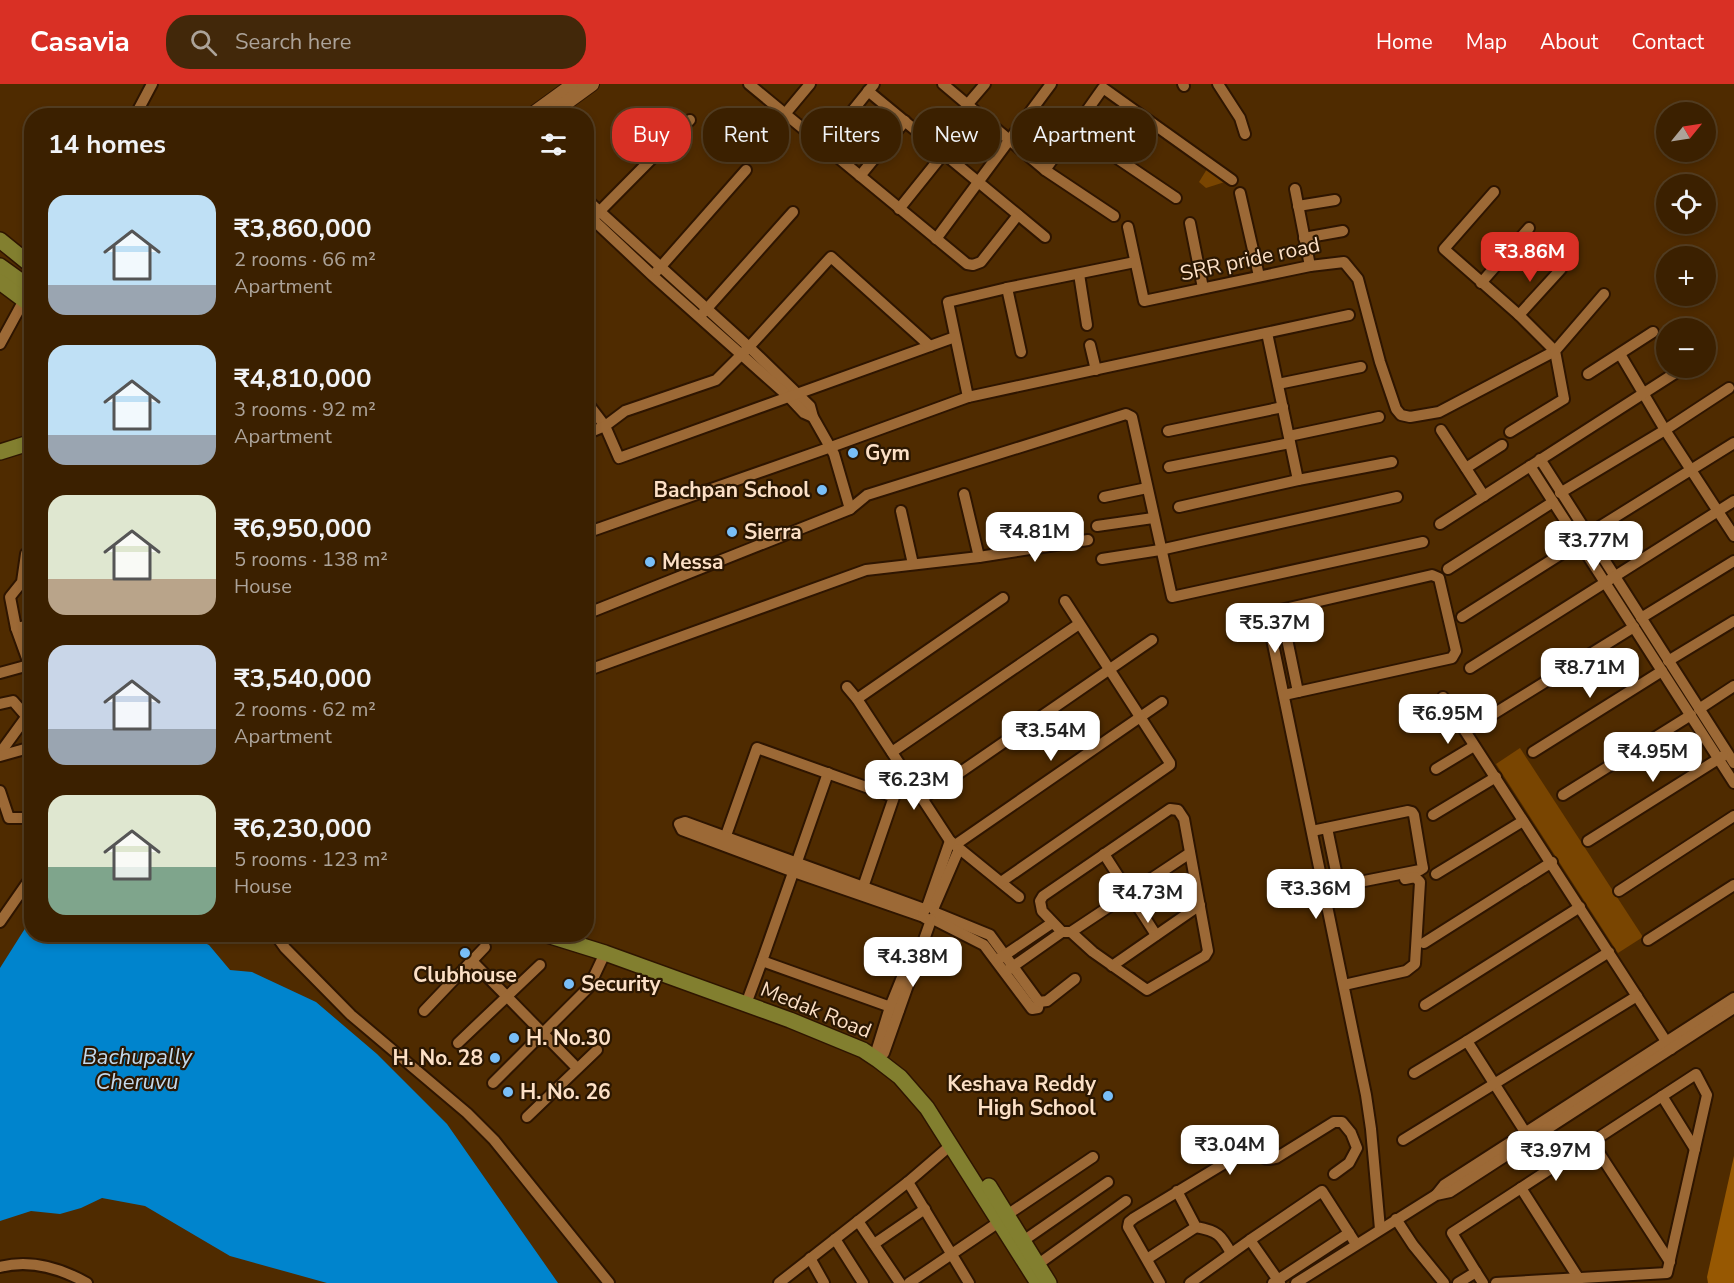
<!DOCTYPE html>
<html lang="en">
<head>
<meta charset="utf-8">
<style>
	:root { --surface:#3b2000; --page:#42280a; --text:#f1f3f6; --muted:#aca399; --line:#543e22; --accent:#d93025 }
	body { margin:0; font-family:"Nunito Sans",sans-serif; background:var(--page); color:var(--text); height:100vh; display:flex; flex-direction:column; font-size:22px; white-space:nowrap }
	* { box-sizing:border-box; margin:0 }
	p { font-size:20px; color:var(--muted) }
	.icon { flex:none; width:33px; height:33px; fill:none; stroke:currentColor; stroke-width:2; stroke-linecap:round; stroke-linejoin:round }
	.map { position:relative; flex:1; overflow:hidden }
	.side { position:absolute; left:24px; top:24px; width:570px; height:834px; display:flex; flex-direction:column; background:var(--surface); border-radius:24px; box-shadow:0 3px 9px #0003,0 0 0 2px var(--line) }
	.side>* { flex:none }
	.top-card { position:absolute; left:612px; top:24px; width:570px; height:54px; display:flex; gap:12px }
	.needle { width:39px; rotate:60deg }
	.tools { position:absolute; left:1656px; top:18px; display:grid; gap:12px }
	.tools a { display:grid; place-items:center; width:60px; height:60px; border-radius:50%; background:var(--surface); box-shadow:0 3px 9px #0003,0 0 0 2px var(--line); font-size:30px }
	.price { position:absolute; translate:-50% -51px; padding:0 14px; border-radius:12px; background:#fff; color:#222; font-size:20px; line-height:39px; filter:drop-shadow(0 2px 3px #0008) }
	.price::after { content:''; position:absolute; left:50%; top:36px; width:18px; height:14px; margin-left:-9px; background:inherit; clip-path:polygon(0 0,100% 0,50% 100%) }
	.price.selected { background:var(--accent); color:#fff }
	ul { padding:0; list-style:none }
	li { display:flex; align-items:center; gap:18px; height:150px; padding:0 24px }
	li span { display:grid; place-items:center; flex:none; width:168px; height:120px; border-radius:18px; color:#555 }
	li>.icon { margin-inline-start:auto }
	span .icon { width:72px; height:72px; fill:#fffc; stroke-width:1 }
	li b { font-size:26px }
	h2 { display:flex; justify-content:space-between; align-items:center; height:72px; padding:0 24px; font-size:26px }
	.tag { padding:0 21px; border-radius:24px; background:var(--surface); box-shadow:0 3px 9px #0003,0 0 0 2px var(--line); font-size:21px; line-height:54px }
	.tag.selected { background:var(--accent); color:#fff }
	header { display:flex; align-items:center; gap:36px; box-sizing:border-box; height:84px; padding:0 30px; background:var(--accent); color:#fff }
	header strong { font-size:28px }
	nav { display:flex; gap:33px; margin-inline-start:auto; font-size:21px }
	.search { width:420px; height:54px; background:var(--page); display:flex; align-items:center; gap:15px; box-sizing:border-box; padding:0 21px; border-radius:24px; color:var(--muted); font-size:22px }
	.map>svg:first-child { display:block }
</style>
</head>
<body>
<header>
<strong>Casavia</strong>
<div class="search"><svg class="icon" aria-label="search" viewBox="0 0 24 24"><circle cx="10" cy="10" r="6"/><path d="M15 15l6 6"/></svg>Search here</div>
<nav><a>Home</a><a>Map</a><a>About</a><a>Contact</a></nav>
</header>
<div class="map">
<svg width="1734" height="1199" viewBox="0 0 1734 1199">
	<rect width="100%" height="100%" fill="#4f2b00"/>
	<g fill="#794501">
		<polygon points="1207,85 1228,97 1206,104 1199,98"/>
		<polygon points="1520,664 1643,853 1618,869 1496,680"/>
	</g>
	<polygon fill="#975802" points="1734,1072 1734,1199 1708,1199 1707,1193"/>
	<polygon fill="#0084cd" points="31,835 32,850 188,851 209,861 230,886 252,888 316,918 377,970 447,1040 558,1199 327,1199 230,1172 145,1122 102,1114 81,1124 60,1130 31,1127 0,1137 0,884"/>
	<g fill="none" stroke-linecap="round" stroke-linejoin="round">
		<defs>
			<g id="street">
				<polyline points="749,0 967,180 973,181 981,178 1018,131"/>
				<polyline points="943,0 1045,86 1114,132"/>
				<polyline points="1183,0 1184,2"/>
				<polyline points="1218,0 1240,34 1245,50"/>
				<polyline points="868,7 1045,153"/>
				<polyline points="967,21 985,0"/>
				<polyline points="785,30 810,0"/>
				<polyline points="135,32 152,0"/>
				<polyline points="1074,45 1176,114"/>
				<polyline points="824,62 874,0"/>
				<polyline points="1045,86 1103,4 1232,96"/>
				<polyline points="860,92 905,37"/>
				<polyline points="1295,105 1310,182"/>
				<polyline points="1240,109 1259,192"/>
				<polyline points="586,115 749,263 810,322 813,333 834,370 850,425"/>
				<polyline points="1298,122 1335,116"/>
				<polyline points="899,125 944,69"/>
				<polyline points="586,129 653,192 789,313 804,329 813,333"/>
				<polyline points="595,132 690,36"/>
				<polyline points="1190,139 1203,204"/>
				<polyline points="1128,143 1144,217 1310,182 1344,178 1358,195 1380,278 1396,325 1401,331 1410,333 1439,328 1555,267 1519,231 1444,165 1494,108"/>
				<polyline points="1304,154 1343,147"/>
				<polyline points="936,155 1051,0"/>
				<polyline points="657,187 746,86"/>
				<polyline points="1079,190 1087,241"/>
				<polyline points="1481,199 1529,144"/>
				<polyline points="1007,204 1021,268"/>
				<polyline points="703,229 793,128"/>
				<polyline points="1519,231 1561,185"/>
				<polyline points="1267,249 1298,396"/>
				<polyline points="0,260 24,216"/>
				<polyline points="1090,261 1096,286"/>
				<polyline points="1620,270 1665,346 1734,452"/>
				<polyline points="1588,290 1653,248"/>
				<polyline points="1278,300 1361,283"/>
				<polyline points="968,313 948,218 1007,204 1135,178"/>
				<polyline points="586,317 605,342 619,374 955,253"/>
				<polyline points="1441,346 1484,412"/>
				<polyline points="1168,347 1283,323"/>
				<polyline points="1510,348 1564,315 1555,267 1604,210"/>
				<polyline points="586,350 605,342 625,327 716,296 749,263 831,173 930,262"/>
				<polyline points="1289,352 1379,333"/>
				<polyline points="1540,375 1734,679"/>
				<polyline points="1530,382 1734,699"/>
				<polyline points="1169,383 1290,359"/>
				<polyline points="1466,384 1502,361"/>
				<polyline points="1560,409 1665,346 1729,304"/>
				<polyline points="964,410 979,473"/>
				<polyline points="1104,413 1147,404"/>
				<polyline points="1179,423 1298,396 1392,378"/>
				<polyline points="901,427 913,480"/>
				<polyline points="1440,440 1683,284"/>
				<polyline points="1097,442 1153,434"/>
				<polyline points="586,449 831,363 968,313 1349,231"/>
				<polyline points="1588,450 1734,359"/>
				<polyline points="32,469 26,470 22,498 10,513 16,544 32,588"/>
				<polyline points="1102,475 1160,466 1397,413"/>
				<polyline points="1448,485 1553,418"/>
				<polyline points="1266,526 1366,1011 1371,1045 1380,1145"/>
				<polyline points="1281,526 1298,608"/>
				<polyline points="1267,529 1432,491 1439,494 1456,567 1452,574 1284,611"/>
				<polyline points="586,530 850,425 867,411 1126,330 1132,333 1172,513 1423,458"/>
				<polyline points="1462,533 1580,458"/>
				<polyline points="1641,534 1734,477"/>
				<polyline points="16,544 32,541"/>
				<polyline points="1668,577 1734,537"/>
				<polyline points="1470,584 1734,417"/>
				<polyline points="586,587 866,486 979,473 1088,456"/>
				<polyline points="0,589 29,581"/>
				<polyline points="847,603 857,615 950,757 1019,813"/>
				<polyline points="1443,613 1671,965"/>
				<polyline points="857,615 1003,514"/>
				<polyline points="0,620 13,617 26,632"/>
				<polyline points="1699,625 1734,602"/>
				<polyline points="1466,647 1634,543"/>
				<polyline points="892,668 1079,540"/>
				<polyline points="1533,668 1662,587"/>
				<polyline points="0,669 32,625"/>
				<polyline points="0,672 32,663"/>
				<polyline points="1436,685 1474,662"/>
				<polyline points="828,689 762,877 899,926"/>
				<polyline points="0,707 9,734 32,734"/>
				<polyline points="1563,711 1691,631"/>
				<polyline points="923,714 1152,556"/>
				<polyline points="1433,731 1496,693"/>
				<polyline points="1327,744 1339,802"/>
				<polyline points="1312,747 1408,727 1412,728 1414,731 1422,779 1423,784 1420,786 1324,805"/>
				<polyline points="724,757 757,664 894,713 861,809"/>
				<polyline points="1588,757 1723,672"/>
				<polyline points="955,761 1162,618"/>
				<polyline points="1104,770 1156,851"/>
				<polyline points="1436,790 1523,737"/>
				<polyline points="1001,798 1170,681 1170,679 1065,517"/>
				<polyline points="1619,807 1734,732"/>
				<polyline points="927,823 950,757"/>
				<polyline points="934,823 959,765"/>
				<polyline points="924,825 685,738 679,740 682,746 794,788 924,833"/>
				<polyline points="936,829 935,833 929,836 925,834 923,830 926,823 932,823 936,829 990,851 1039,918"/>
				<polyline points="933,835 984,861 1032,925 1038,924 1039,918"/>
				<polyline points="0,838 32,792"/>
				<polyline points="1071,848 1190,769"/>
				<polyline points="275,850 285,864 351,931 467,1029 494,1056 609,1199"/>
				<polyline points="1648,856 1734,801"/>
				<polyline points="1424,859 1552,778"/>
				<polyline points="999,875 1052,839"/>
				<polyline points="472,877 577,984"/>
				<polyline points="1112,882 1200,821"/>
				<polyline points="1005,888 1062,848 1071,848 1093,868 1147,906 1205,872 1208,867 1184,735 1178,726 1170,725 1043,812 1040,817 1042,827 1062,848"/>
				<polyline points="1344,901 1406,887 1415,880 1420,798 1415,793 1405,795"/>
				<polyline points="749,912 762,877"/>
				<polyline points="1039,918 1047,917 1075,895"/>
				<polyline points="1425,921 1580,823"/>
				<polyline points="424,927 485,863"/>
				<polyline points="1467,957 1609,868"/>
				<polyline points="458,959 540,881"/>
				<polyline points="877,965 890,923 912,869"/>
				<polyline points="884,969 931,836"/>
				<polyline points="1414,989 1467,957 1529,1054"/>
				<polyline points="493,999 589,903 605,869"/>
				<polyline points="1662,1012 1695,1065"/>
				<polyline points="527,1033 597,966"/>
				<polyline points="1403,1056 1637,912"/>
				<polyline points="1592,1058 1670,1178"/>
				<polyline points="908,1098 969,1199"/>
				<polyline points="1521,1104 1579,1195"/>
				<path d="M1177,1107l19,36c22,4 25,8 35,26"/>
				<polyline points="1436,1111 1444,1101 1734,914"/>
				<polyline points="1007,1131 1093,1073"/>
				<polyline points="1396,1135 1413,1161 1444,1199"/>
				<polyline points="858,1137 900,1199"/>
				<polyline points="835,1155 863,1199"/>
				<polyline points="1023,1157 1108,1098"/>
				<polyline points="874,1160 925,1125"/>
				<polyline points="810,1174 824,1199"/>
				<polyline points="1147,1175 1196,1143"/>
				<polyline points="1037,1181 1126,1117"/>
				<path d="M0,1183c31,-8 60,1 87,16"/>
				<polyline points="1476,1188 1483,1199"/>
				<polyline points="779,1199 908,1098 951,1061"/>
				<polyline points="909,1199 999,1138"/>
				<path d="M1160,1199l-32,-56 1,-5 5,-4 114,-69 6,-1c7,9 10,13 22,10l58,-36h8l9,11 6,15 -8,15 -15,11"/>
				<polyline points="1190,1199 1250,1156"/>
				<polyline points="1273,1199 1349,1149"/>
				<polyline points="1280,1199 1250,1156 1322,1107 1356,1160"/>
				<polyline points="1296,1199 1436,1111 1450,1108 1734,924"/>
				<polyline points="1458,1199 1476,1188 1452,1149 1696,990 1707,1011 1667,1189 1496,1199"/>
			</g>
			<g id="secondary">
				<polyline points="530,32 574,0"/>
				<polyline points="548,32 592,0"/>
			</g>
			<g id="primary">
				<polyline points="0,156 32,182"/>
				<polyline points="0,182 32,205"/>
				<polyline points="0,198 32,222"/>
				<polyline points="0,368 32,358"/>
				<polyline points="544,850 605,869 790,936 863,966 878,976 900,993 927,1024 1038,1199"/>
				<polyline points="989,1102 1049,1199"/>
			</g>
		</defs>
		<use href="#street" stroke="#2e1500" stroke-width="14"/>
		<use href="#secondary" stroke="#2e1500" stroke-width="16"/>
		<use href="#primary" stroke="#2e1500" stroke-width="18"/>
		<use href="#street" stroke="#9c6936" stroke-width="10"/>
		<use href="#secondary" stroke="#9c6936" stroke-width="14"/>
		<use href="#primary" stroke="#827f2f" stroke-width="15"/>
	</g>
	<g fill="#79bff8" stroke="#2b1702" stroke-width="2">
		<circle cx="853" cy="369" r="6"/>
		<circle cx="822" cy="406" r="6"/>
		<circle cx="732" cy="448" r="6"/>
		<circle cx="650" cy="478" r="6"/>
		<circle cx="465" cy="869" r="6"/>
		<circle cx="569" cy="900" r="6"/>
		<circle cx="514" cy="954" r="6"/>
		<circle cx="495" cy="974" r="6"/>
		<circle cx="508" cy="1008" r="6"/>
		<circle cx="1108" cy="1012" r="6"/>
	</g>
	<g text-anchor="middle" stroke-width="4.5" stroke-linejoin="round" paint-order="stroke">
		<g font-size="21" fill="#fce0c6" stroke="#2b1702">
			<text transform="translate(1250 175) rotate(-12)" y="7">SRR pride road</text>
			<text transform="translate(816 926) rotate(22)" y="7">Medak Road</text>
		</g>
		<g font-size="21" font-weight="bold" fill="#fce0c6" stroke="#2b1702" text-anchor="start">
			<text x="865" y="376">Gym</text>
			<text x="810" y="413" text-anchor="end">Bachpan School</text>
			<text x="744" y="455">Sierra</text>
			<text x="662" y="485">Messa</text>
			<text x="465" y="898" text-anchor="middle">Clubhouse</text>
			<text x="581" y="907">Security</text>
			<text x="526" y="961">H. No.30</text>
			<text x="483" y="981" text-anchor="end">H. No. 28</text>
			<text x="1096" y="1007" text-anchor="end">Keshava Reddy<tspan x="1096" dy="24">High School</tspan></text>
			<text x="520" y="1015">H. No. 26</text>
		</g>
		<g font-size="22" font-style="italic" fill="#c3d9ec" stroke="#2b1702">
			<text x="137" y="980">Bachupally<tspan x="137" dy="25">Cheruvu</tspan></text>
		</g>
	</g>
</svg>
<div class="tools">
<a><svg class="needle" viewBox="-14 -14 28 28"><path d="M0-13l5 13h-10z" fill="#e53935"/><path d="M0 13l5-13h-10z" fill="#aca399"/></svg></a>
<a><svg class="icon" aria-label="locate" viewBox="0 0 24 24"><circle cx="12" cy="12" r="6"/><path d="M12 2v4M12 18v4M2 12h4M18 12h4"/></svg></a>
<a>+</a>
<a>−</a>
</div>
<b class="price selected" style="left:1530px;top:199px">₹3.86M</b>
<b class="price" style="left:1035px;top:479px">₹4.81M</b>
<b class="price" style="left:1594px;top:488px">₹3.77M</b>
<b class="price" style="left:1275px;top:570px">₹5.37M</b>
<b class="price" style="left:1590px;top:615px">₹8.71M</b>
<b class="price" style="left:1448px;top:661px">₹6.95M</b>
<b class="price" style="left:1051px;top:678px">₹3.54M</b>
<b class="price" style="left:1653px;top:699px">₹4.95M</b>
<b class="price" style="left:914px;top:727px">₹6.23M</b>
<b class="price" style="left:1316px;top:836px">₹3.36M</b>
<b class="price" style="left:1148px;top:840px">₹4.73M</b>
<b class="price" style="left:913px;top:904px">₹4.38M</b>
<b class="price" style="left:1230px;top:1092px">₹3.04M</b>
<b class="price" style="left:1556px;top:1098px">₹3.97M</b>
<div class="top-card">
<a class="tag selected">Buy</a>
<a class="tag">Rent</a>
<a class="tag">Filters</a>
<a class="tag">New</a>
<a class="tag">Apartment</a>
</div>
<section class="side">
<h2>14 homes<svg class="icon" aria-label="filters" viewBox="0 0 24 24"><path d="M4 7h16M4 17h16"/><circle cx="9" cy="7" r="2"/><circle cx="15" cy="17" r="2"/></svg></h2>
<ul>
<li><span style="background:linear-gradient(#bfe0f5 75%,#9aa5b1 0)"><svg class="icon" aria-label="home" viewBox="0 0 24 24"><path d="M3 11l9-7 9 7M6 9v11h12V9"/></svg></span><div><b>₹3,860,000</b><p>2 rooms · 66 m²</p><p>Apartment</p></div></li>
<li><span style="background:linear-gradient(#bfe0f5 75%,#9aa5b1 0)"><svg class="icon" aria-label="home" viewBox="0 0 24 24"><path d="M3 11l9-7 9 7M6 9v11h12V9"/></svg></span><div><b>₹4,810,000</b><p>3 rooms · 92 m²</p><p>Apartment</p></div></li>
<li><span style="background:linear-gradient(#dfe7d0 70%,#b9a48a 0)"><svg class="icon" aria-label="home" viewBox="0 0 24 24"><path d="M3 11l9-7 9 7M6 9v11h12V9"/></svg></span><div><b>₹6,950,000</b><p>5 rooms · 138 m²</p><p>House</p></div></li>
<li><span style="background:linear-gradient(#c9d6e8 70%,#9aa5b1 0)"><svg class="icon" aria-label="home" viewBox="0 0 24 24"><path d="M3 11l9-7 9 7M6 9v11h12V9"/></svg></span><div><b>₹3,540,000</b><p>2 rooms · 62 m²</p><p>Apartment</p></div></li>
<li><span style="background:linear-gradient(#dfe7d0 60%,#7fa58c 0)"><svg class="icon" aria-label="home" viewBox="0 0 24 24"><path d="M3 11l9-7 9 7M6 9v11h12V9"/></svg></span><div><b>₹6,230,000</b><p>5 rooms · 123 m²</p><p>House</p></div></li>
</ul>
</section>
</div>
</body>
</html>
